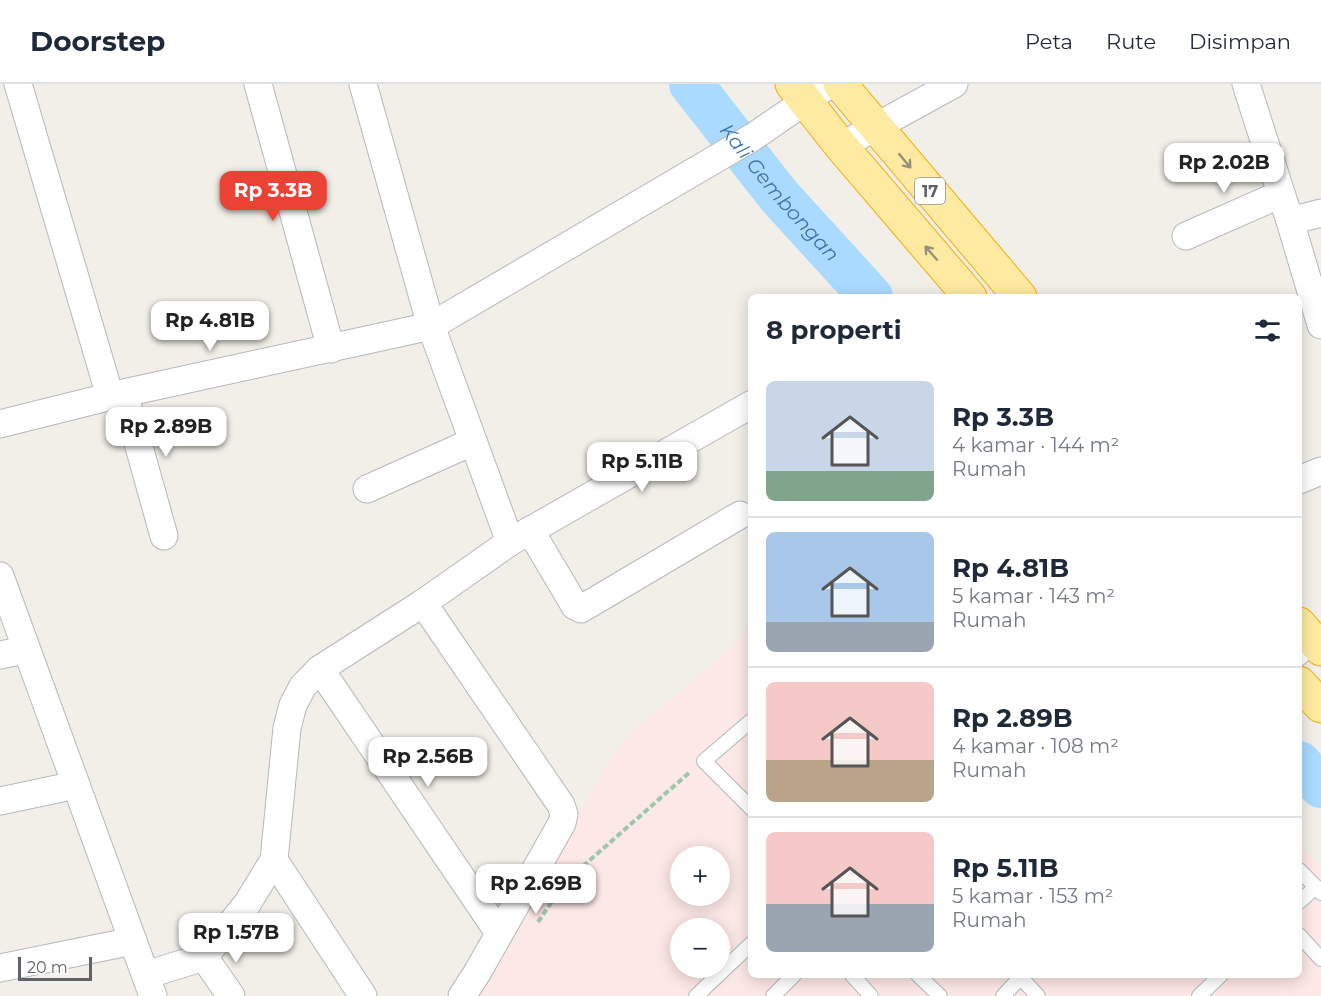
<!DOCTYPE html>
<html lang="id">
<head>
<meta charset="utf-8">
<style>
	:root { --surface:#fff; --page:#f2f2f3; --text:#1f2937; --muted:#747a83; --line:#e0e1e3; --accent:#ea4335 }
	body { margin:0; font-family:Montserrat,sans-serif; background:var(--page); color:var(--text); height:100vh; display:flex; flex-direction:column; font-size:22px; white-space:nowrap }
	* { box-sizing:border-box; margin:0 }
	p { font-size:20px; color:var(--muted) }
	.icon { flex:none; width:33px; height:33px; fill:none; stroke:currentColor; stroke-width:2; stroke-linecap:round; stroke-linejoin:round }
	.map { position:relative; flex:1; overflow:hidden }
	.panel { position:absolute; left:748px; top:210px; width:554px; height:684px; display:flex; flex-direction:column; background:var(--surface); border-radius:9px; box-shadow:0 3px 15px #0003 }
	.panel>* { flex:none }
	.fabs { position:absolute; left:670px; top:762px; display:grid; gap:12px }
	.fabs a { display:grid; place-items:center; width:60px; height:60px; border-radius:50%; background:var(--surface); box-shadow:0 3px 15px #0003; font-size:30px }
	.scale { position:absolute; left:18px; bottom:15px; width:74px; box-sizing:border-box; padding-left:6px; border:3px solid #5f6368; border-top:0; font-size:16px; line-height:21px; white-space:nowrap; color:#5f6368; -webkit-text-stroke:4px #fff; paint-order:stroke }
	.price { position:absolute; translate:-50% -51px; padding:0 14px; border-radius:12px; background:#fff; color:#222; font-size:20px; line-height:39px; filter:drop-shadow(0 2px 3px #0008) }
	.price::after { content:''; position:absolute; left:50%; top:36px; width:18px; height:14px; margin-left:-9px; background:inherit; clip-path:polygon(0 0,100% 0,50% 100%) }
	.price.on { background:var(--accent); color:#fff }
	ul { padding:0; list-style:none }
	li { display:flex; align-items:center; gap:18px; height:150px; padding:0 18px }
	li+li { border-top:2px solid var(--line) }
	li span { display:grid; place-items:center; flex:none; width:168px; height:120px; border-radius:9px; color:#555 }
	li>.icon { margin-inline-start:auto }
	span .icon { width:72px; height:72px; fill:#fffc; stroke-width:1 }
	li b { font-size:26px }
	h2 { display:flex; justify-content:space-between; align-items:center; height:72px; padding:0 18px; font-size:26px }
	header { display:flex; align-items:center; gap:36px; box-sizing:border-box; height:84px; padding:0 30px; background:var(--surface); border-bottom:2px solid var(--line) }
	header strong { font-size:28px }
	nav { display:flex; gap:33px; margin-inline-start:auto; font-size:21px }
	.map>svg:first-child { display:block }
</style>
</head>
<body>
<header>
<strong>Doorstep</strong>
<nav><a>Peta</a><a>Rute</a><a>Disimpan</a></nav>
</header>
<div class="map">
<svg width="1321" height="912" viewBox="0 0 1321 912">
	<rect width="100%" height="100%" fill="#f1efe8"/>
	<path fill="#fce8e6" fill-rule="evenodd" d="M751,537l1,354h547v-132l22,24v129h-847l38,-61 100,-180 20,-23 101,-86zM681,772h39v40h-39zM681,844h39v40h-39z"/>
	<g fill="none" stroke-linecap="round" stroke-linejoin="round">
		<g stroke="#aadaff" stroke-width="44">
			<path id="s1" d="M691,0l88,112 92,101"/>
			<polyline points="1299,679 1321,702"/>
		</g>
		<defs>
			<g id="service">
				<polyline points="1299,575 1316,560"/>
				<polyline points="752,636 704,677 752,725"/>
				<polyline points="1299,786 1316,803"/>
				<polyline points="1299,818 1316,803 1321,809"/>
				<polyline points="1299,851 1321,875"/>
				<polyline points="852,891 871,912"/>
				<polyline points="918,891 940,912"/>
				<polyline points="696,912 752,859"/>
				<polyline points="773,912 794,891"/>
				<polyline points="1003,912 1018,896 1023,896 1038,912"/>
				<polyline points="1199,912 1221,891"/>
			</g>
			<g id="minor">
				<polyline points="18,0 110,312"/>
				<polyline points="258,0 331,265"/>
				<polyline points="363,0 431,242 510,458"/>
				<polyline points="1246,0 1290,137 1321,241"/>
				<polyline points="841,62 954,0"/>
				<polyline points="1290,137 1321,129"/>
				<polyline points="1186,152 1281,110"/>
				<polyline points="124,309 164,452"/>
				<polyline points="0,340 124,309 431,242 753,53 830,0"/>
				<polyline points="1299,396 1321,387"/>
				<polyline points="367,405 472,358"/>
				<polyline points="530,446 575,522 581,525 740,431"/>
				<polyline points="0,492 153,912"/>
				<polyline points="423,519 561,721 564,730 562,739 477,889 462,912"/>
				<polyline points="0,571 25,566"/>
				<polyline points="320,585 499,849"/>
				<polyline points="0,717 76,701"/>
				<polyline points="274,776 363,912"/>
				<polyline points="204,873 231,912"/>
				<polyline points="0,884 133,857"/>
				<polyline points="146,891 204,873 247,820 274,776 287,644 293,621 303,602 320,585 423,519 510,458 752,320"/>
			</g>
			<g id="trunk">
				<polyline points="792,0 841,62 970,213"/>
				<polyline points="840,0 1020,213"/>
				<polyline points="1299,540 1321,565"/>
				<polyline points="1299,599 1321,622"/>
			</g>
		</defs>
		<use href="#service" stroke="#b5b8bc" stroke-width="16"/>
		<use href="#minor" stroke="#b5b8bc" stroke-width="29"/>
		<use href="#trunk" stroke="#f9ab00" stroke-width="35"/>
		<polyline stroke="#9cc7a9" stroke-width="4" stroke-dasharray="6 3" stroke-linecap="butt" points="538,838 562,803 581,784 690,688"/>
		<use href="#service" stroke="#fff" stroke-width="14"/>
		<use href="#minor" stroke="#fff" stroke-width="27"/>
		<use href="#trunk" stroke="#feeaa1" stroke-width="33"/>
	</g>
	<defs><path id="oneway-shaft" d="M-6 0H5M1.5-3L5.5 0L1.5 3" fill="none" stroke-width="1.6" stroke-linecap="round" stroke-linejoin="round" transform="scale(1.5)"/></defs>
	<g stroke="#97927c">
		<use href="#oneway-shaft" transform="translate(905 77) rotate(50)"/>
		<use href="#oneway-shaft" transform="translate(931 169) rotate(-131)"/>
	</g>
	<g text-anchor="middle" stroke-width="6" stroke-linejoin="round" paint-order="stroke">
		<rect fill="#fff" stroke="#8f9295" stroke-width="1.5" x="915" y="94" width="30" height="26" rx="4.5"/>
		<g font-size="16" font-weight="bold" fill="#5f6368">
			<text x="930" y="113">17</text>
		</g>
		<g font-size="20" font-style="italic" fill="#4174aa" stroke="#fff">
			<text dy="7" stroke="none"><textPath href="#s1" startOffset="140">Kali Gembongan</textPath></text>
		</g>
	</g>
</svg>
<div class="fabs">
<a>+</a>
<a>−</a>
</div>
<div class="scale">20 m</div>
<b class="price" style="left:1224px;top:110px">Rp 2.02B</b>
<b class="price on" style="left:273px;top:138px">Rp 3.3B</b>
<b class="price" style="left:210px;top:268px">Rp 4.81B</b>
<b class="price" style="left:166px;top:374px">Rp 2.89B</b>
<b class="price" style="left:642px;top:409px">Rp 5.11B</b>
<b class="price" style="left:428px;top:704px">Rp 2.56B</b>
<b class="price" style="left:536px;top:831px">Rp 2.69B</b>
<b class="price" style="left:236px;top:880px">Rp 1.57B</b>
<section class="panel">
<h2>8 properti<svg class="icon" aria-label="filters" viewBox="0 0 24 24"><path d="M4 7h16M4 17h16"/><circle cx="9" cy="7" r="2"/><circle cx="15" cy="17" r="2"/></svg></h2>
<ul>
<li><span style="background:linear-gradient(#c9d6e8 75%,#7fa58c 0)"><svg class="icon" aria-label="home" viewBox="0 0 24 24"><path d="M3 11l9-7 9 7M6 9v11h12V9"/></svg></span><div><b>Rp 3.3B</b><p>4 kamar · 144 m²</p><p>Rumah</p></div></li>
<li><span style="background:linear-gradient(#a9c7e8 75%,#9aa5b1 0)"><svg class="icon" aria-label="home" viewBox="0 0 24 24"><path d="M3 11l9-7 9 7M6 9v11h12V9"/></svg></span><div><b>Rp 4.81B</b><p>5 kamar · 143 m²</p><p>Rumah</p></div></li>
<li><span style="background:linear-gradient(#f6c9c9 65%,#b9a48a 0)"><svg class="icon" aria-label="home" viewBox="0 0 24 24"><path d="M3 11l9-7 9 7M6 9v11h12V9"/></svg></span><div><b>Rp 2.89B</b><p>4 kamar · 108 m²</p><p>Rumah</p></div></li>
<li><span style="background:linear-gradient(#f6c9c9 60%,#9aa5b1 0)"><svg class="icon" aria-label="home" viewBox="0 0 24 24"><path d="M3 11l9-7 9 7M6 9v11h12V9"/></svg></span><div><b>Rp 5.11B</b><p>5 kamar · 153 m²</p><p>Rumah</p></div></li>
</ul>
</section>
</div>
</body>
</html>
